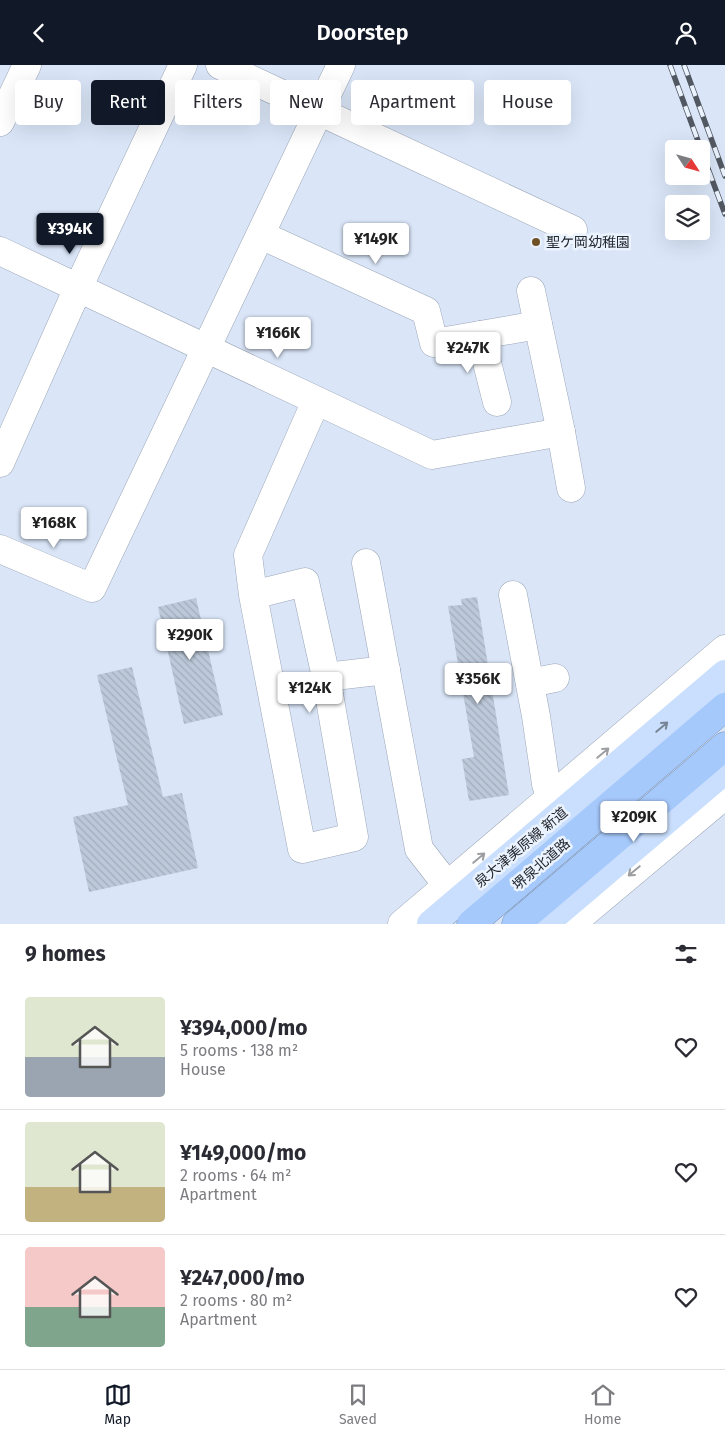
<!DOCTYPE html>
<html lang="en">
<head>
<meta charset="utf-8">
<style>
	:root { --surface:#fff; --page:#f7f7f7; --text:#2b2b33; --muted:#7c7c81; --line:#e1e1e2; --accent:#111827 }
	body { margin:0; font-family:"Fira Sans","Noto Sans JP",sans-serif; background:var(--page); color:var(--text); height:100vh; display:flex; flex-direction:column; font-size:19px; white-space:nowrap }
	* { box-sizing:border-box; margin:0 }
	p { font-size:16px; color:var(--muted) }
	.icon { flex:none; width:28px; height:28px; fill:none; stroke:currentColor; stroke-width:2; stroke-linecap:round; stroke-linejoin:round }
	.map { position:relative; height:859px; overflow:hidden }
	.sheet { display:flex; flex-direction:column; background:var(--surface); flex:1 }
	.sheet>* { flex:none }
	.hud { position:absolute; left:15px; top:15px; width:695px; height:45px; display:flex; gap:10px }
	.needle { width:32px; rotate:126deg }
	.controls { position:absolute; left:665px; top:75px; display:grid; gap:10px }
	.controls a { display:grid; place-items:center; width:45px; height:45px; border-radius:5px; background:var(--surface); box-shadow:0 5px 20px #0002; font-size:25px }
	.price { position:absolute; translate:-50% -42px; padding:0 11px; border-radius:5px; background:#fff; color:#222; font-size:16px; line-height:32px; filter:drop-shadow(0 1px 2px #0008) }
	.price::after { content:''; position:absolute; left:50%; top:30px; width:15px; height:11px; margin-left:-8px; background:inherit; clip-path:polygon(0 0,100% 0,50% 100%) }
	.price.selected { background:var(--accent); color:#fff }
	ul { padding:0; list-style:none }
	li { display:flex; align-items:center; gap:15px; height:125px; padding:0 25px }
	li+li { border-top:1px solid var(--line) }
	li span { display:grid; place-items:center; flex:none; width:140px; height:100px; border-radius:5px; color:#555 }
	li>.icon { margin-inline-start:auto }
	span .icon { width:60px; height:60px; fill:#fffc; stroke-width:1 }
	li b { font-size:21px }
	h2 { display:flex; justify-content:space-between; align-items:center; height:60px; padding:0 25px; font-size:21px }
	.pill { padding:0 18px; border-radius:5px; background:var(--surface); box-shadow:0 5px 20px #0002; font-size:18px; line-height:45px }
	.pill.selected { background:var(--accent); color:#fff }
	header { display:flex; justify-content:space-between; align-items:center; height:65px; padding:0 25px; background:var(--accent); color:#fff; font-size:22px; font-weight:600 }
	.dock { display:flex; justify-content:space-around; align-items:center; height:70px; border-top:1px solid var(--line); background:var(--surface); font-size:14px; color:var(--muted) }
	.dock a { display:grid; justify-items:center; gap:2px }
	.dock .selected { color:var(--accent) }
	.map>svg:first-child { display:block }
</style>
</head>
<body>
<header><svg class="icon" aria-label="back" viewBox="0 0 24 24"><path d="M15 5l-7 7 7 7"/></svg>Doorstep<svg class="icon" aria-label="person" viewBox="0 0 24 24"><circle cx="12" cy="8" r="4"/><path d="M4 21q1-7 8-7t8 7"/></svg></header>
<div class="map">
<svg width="725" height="859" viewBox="0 0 725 859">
	<defs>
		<pattern id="building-back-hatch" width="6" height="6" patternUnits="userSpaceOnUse" patternTransform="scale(1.25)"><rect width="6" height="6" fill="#bdc9da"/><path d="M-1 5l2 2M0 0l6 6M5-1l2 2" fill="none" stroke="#a2adbb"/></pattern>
	</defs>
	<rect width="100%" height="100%" fill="#dae6f8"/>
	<g fill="url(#building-back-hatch)">
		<polygon points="477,532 509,730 469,736 462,694 474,692 448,541 462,540 461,534"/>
		<polygon points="196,533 223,650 184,659 158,542"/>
		<polygon points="132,602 163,732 182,728 198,803 89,827 73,752 128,740 97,610"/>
	</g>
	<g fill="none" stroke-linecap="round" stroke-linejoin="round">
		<defs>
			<g id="minor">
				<polyline points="220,0 573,165"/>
				<polyline points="0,57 27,0"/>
				<polyline points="261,170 426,246 434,278 538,260"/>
				<polyline points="0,186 432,390 561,367"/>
				<polyline points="531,226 561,367 571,423"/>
				<polyline points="480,270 497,337"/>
				<polyline points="0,398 78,223 183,0"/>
				<polyline points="0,484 92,523 341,0"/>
				<polyline points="366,498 419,784 447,820"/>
				<polyline points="253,530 305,517 326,612 354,772 302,784 253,530 248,490 316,336"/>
				<polyline points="513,530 536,651 546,719 550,732"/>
				<polyline points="326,612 386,605"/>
				<polyline points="530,618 555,613"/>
				<polyline points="402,859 725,584"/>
				<polyline points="571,859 725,730"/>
			</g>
			<g id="major">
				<polyline points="431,859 725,609"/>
				<polyline points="544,859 725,705"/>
			</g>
			<g id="highway">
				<polyline points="471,859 725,642"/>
				<polyline points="516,859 725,681"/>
			</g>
		</defs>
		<use href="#minor" stroke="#9ba6b7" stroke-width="29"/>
		<use href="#major" stroke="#7891b4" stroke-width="29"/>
		<use href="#highway" stroke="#7891b4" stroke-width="29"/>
		<use href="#minor" stroke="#fff" stroke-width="28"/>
		<use href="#major" stroke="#cadffd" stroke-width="28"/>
		<use href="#highway" stroke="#a6c9fc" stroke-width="28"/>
		<defs>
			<g id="rail">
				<polyline points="670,0 701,84"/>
				<polyline points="684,0 725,111"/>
				<polyline points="701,85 725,149"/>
			</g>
		</defs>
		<use href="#rail" stroke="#525862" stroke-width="5.5"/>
		<use href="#rail" stroke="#ebf3fe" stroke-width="4" stroke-dasharray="11" stroke-linecap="butt"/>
	</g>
	<defs><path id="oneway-shaft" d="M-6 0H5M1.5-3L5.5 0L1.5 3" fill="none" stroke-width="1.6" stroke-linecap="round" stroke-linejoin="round" transform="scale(1.25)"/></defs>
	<use stroke="#778496" href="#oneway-shaft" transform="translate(662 662) rotate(-40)"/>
	<g stroke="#9c9ea1">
		<use href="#oneway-shaft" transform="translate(603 688) rotate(-40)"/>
		<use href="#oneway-shaft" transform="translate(479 793) rotate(-40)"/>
		<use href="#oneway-shaft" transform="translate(634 806) rotate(140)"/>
	</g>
	<circle fill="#6e5225" stroke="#ebf3fe" stroke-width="2" cx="536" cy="177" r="5"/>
	<g text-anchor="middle" stroke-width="5" stroke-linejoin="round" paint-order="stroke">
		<g font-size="14" fill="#24282f" stroke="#ebf3fe" text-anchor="start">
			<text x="546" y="182">聖ケ岡幼稚園</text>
		</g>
		<g font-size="14" fill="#24282f" stroke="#ebf3fe">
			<text transform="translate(521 782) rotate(-40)" y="5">泉大津美原線 新道</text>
			<text transform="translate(541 799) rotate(-41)" y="5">堺泉北道路</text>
		</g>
	</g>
</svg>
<div class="controls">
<a><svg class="needle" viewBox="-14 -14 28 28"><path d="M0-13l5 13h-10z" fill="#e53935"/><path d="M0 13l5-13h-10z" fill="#7c7c81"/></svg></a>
<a><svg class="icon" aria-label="layers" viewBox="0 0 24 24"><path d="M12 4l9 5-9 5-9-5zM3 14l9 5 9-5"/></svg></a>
</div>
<b class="price selected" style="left:70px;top:190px">¥394K</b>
<b class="price" style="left:376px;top:200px">¥149K</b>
<b class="price" style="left:278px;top:294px">¥166K</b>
<b class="price" style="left:468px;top:309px">¥247K</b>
<b class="price" style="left:54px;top:484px">¥168K</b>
<b class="price" style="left:190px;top:596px">¥290K</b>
<b class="price" style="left:478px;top:640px">¥356K</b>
<b class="price" style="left:310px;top:649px">¥124K</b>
<b class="price" style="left:634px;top:778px">¥209K</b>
<div class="hud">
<a class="pill">Buy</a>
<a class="pill selected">Rent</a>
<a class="pill">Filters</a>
<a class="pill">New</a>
<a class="pill">Apartment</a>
<a class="pill">House</a>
</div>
</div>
<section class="sheet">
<h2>9 homes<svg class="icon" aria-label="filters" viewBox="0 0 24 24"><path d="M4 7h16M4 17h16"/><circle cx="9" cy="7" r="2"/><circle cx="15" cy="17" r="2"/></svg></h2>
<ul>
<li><span style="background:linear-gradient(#dfe7d0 60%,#9aa5b1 0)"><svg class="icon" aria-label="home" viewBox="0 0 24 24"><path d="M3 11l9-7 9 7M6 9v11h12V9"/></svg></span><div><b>¥394,000/mo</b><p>5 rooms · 138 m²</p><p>House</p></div><svg class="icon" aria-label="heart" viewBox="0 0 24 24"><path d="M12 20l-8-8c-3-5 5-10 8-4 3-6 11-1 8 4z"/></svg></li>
<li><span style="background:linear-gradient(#dfe7d0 65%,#c2b280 0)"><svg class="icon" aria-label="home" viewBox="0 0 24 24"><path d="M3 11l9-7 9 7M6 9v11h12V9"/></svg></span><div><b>¥149,000/mo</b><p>2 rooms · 64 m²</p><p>Apartment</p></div><svg class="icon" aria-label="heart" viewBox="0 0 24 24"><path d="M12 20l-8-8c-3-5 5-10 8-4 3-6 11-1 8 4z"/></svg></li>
<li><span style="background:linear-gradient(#f6c9c9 60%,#7fa58c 0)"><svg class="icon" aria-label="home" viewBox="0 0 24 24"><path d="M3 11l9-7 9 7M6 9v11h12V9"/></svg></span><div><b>¥247,000/mo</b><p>2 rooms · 80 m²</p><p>Apartment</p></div><svg class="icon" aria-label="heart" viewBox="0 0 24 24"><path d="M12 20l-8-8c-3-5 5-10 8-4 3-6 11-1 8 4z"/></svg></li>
</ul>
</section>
<nav class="dock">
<a class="selected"><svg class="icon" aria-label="map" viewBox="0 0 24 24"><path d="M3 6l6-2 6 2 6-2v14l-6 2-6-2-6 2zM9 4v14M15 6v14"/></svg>Map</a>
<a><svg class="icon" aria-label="saved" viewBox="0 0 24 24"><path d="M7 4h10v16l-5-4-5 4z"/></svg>Saved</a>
<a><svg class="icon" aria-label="home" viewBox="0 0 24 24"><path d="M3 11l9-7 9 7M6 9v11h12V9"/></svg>Home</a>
</nav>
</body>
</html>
